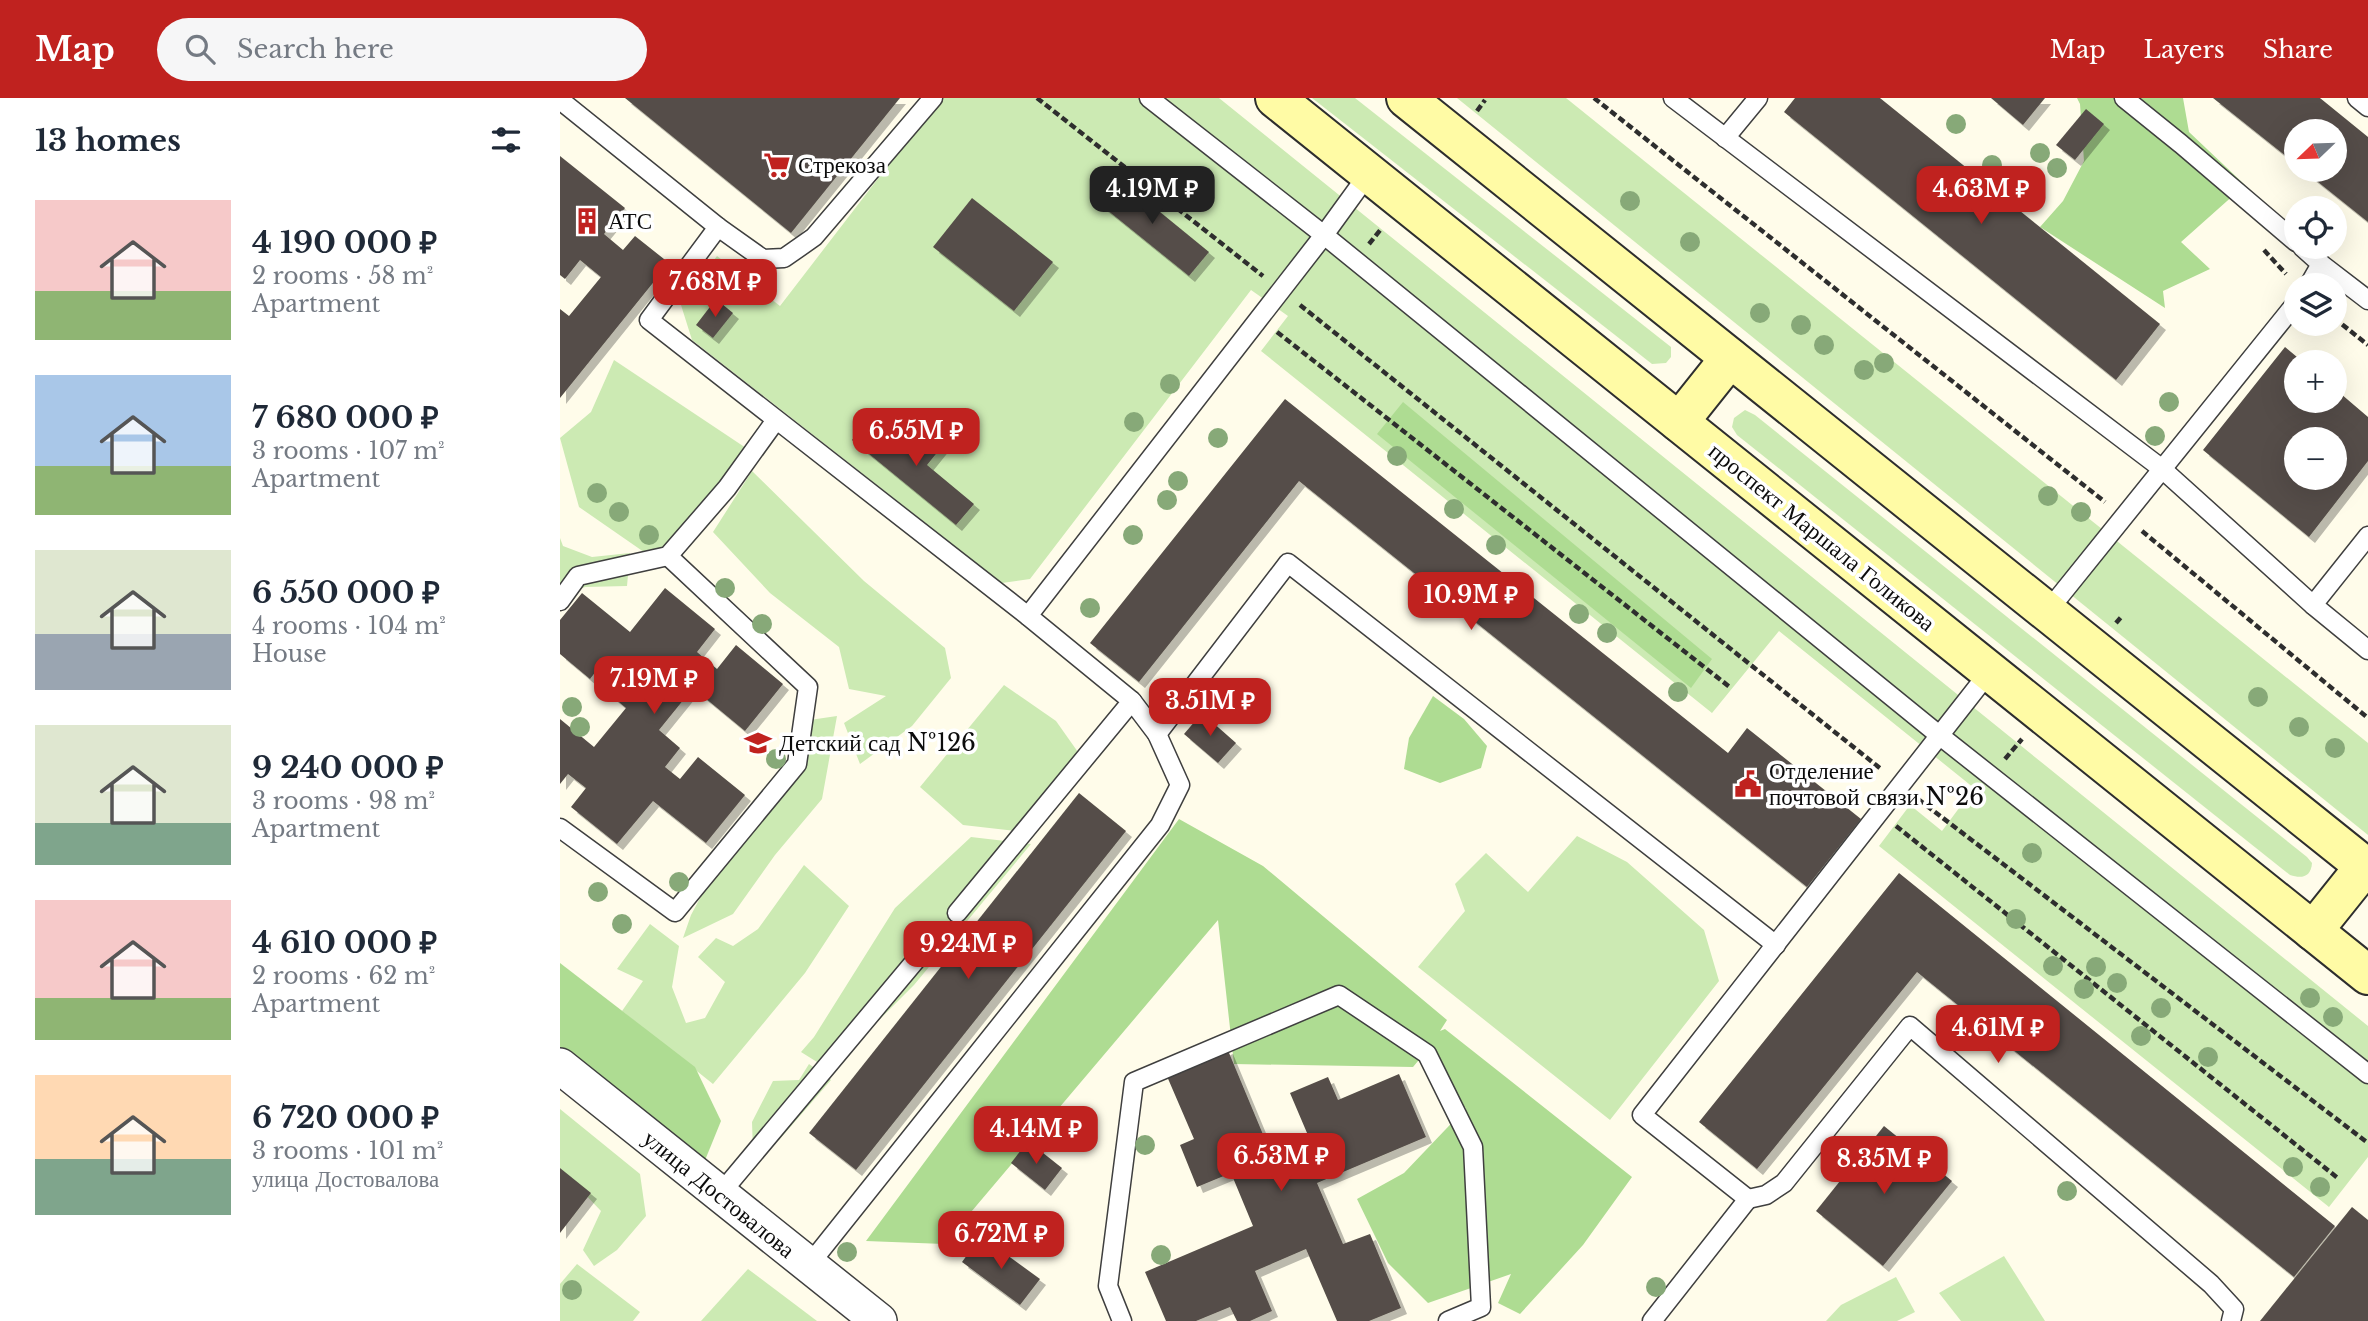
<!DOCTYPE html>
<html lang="en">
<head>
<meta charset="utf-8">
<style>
	:root { --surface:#fff; --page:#f6f6f7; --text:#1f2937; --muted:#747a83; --accent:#c0221f }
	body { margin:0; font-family:"Libre Baskerville",serif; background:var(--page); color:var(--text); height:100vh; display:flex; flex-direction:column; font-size:26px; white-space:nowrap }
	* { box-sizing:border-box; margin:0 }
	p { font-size:23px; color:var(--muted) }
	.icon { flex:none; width:38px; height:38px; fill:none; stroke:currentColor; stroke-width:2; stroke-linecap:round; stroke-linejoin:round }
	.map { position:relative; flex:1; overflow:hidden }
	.side { display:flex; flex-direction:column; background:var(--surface); width:560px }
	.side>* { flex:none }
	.needle { width:46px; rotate:247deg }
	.fabs { position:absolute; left:1724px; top:21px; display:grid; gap:14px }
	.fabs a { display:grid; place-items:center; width:63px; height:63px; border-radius:50%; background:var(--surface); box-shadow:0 7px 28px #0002; font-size:35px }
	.price { position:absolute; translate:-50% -60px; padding:0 16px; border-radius:14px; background:var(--accent); color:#fff; font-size:23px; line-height:46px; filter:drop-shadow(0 2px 4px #0008) }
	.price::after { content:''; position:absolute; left:50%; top:42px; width:21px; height:16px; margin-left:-10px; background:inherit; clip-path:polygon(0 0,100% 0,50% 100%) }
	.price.current { background:#222; color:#fff }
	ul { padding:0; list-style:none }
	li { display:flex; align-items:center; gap:21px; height:175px; padding:0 35px }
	li span { display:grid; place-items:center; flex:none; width:196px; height:140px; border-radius:0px; color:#555 }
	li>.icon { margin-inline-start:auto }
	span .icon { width:84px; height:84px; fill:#fffc; stroke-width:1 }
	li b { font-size:30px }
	h2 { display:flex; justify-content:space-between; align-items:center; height:84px; padding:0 35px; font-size:30px }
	header { display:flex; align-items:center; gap:42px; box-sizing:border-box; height:98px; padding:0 35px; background:var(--accent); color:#fff }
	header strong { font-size:33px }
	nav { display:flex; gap:38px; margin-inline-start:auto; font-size:24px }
	.search { width:490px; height:63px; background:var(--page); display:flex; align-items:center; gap:18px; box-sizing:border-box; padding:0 24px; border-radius:38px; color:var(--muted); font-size:26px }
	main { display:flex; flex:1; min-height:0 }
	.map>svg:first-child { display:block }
</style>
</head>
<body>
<header>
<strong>Map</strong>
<div class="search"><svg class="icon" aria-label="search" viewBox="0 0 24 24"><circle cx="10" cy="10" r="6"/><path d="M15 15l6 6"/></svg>Search here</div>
<nav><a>Map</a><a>Layers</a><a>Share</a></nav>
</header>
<main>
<section class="side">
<h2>13 homes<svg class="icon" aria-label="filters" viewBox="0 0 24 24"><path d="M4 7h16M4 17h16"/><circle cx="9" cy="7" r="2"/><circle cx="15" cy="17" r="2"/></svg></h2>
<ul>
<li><span style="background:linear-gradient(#f6c9c9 65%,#8fb573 0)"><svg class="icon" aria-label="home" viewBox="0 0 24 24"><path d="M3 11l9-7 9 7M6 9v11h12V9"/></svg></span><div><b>4 190 000 ₽</b><p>2 rooms · 58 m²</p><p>Apartment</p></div></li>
<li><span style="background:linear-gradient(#a9c7e8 65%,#8fb573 0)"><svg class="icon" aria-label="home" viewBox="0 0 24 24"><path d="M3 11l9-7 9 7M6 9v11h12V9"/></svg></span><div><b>7 680 000 ₽</b><p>3 rooms · 107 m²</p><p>Apartment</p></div></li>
<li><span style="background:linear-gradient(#dfe7d0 60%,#9aa5b1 0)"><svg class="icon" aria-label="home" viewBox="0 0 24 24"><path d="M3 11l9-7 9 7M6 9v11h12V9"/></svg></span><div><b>6 550 000 ₽</b><p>4 rooms · 104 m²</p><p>House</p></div></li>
<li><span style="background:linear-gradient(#dfe7d0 70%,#7fa58c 0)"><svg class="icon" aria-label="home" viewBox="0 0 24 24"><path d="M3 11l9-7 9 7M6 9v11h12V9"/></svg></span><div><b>9 240 000 ₽</b><p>3 rooms · 98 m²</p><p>Apartment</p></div></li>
<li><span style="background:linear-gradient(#f6c9c9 70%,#8fb573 0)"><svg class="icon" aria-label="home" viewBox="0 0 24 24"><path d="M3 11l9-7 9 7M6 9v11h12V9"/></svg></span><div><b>4 610 000 ₽</b><p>2 rooms · 62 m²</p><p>Apartment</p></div></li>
<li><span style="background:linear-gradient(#ffd9b3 60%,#7fa58c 0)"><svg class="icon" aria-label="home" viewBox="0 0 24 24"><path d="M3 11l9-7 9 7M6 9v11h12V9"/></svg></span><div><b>6 720 000 ₽</b><p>3 rooms · 101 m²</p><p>улица Достовалова</p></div></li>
</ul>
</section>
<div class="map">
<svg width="1808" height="1223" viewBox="0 0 1808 1223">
	<defs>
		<filter id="shadow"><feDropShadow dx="6" dy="6" stdDeviation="0" flood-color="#0004"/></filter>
	</defs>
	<rect width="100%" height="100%" fill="#fffcea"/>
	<g fill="#cceab3">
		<polygon points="380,0 659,0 1808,928 1808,1059 1769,1109 1319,748 1350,707 1382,733 1414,690 1219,533 1152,615 701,253 728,218 691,192 470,481 442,485 132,242 121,207 157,158 220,208"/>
		<polygon points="752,0 795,0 1111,249 1111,259 1106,265 1092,266"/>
		<polygon points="897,0 1006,0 1808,645 1808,737"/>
		<polygon points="54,262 186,350 107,470 19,409 0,340 31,314"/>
		<path d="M1185,312l10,5 552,442 5,6c-1,14 -10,16 -22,12l-553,-440 -5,-8 2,-9z"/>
		<polygon points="192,373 304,483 385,550 391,580 352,628 300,666 284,625 326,598 289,591 279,549 210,495 153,434"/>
		<polygon points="0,440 3,448 32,459 70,455 67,488 25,489 0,500"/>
		<polygon points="444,587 496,623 525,664 465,734 403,727 360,689"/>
		<polygon points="277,618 262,701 215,757 173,816 123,840 131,817 163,757 230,689 236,624"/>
		<polygon points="1017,738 1067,764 1144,832 1159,883 1050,1022 858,869 905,813 895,786 926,755 968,794"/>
		<polygon points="411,739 471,746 354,887 316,925 273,974 241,954 254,939 335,810"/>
		<polygon points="244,767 289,808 245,875 153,986 62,913 83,883 57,871 90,826 119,848 112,889 126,925 145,920 165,884 138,859 156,840 173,848 198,831"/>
		<polygon points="249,966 271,982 219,1042 193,1054 192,1024 213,983 239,982"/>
		<polygon points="0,1011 80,1076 86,1118 57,1152 34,1168 23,1152 41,1113 0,1070"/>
		<polygon points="1444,1158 1485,1223 1401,1223 1379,1195"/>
		<polygon points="17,1166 80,1214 73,1223 0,1223 0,1186"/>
		<polygon points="188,1171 257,1223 141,1223"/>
		<polygon points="1336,1179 1355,1214 1337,1223 1266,1223 1281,1207"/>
	</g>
	<g fill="#aedc92">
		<polygon points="1517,0 1623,0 1629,34 1685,87 1621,144 1650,171 1603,193 1605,210 1480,129 1503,103 1524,63 1520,6"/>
		<polygon points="843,304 1152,561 1131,590 817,336"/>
		<polygon points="873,598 904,621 927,648 921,670 880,685 844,671 849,640"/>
		<polygon points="619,721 703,768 887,922 880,933 885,931 1072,1079 1023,1147 960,1216 938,1205 951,1176 868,1205 828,1165 797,1101 844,1075 906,1010 881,997 863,957 853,969 674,966 658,822 384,1146 306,1143"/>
		<polygon points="0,865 135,969 161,1023 139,1077 0,967"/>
	</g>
	<g fill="#554e48" fill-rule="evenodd" filter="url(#shadow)">
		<polygon points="65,0 340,0 231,135"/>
		<polygon points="1235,0 1320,0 1600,226 1556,282 1224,14"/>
		<polygon points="1431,0 1485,0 1463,27"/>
		<polygon points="1653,0 1760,0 1808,39 1808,124 1743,72 1774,72 1774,33 1736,33 1736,66"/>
		<polygon points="1526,11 1544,26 1515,62 1496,47"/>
		<polygon points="0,58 65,110 44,136 63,152 75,138 109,165 0,300 0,211 9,218 41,179 20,162 5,181 0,177"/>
		<polygon points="556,78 649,154 629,178 536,103"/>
		<polygon points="412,100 493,164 454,213 373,149"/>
		<polygon points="156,201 173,215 153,240 136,227"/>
		<path d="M1725,249l18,15h-7v39h38v-13l34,29v44l-59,76 -106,-87zM1736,341h38v39h-38z"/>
		<polygon points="725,301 1168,655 1187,630 1301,721 1247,789 739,383 579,584 530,545"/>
		<polygon points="308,323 341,350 360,327 384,346 367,367 414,406 396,427 292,342"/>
		<polygon points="105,490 155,531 137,554 157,571 176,547 223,586 185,633 133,590 99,632 120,650 105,669 120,681 138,659 185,697 146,745 93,703 57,746 11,709 26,690 8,676 0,686 0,621 34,649 66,610 47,594 64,573 47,559 30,581 0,556 0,522 22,495 70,534"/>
		<polygon points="642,615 676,645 658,665 624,636"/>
		<polygon points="519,695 566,733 296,1072 249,1035"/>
		<polygon points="1339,775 1775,1128 1734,1179 1357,874 1197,1071 1139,1024"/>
		<polygon points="667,950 712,1058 750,1042 730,995 768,979 778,1002 839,976 866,1039 757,1085 783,1146 810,1136 841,1210 809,1223 777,1223 746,1151 695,1173 712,1213 690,1223 677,1223 670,1209 636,1223 606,1223 585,1174 693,1128 671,1075 637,1089 620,1047 634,1041 606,976"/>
		<polygon points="1324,1028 1392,1083 1323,1168 1256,1113"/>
		<polygon points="468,1043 502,1070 485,1092 451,1065"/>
		<polygon points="0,1070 31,1095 0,1135"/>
		<polygon points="1792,1109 1808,1122 1808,1223 1700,1223"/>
		<polygon points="421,1138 480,1181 460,1207 402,1164"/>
	</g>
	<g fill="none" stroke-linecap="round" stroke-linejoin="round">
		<defs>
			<g id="service">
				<polyline points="589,0 764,137 1379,637 1808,976"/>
				<polyline points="1113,0 1601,370 1753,507"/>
				<polyline points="1564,0 1621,46 1736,144"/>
				<polyline points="1797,0 1808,9"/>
				<polyline points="0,2 158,129 203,161 224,160 254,139 373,0"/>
				<polyline points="1165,40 1198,0"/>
				<polyline points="158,129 89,222 468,518"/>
				<polyline points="1742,149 1761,166 1749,187"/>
				<polyline points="1761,166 1808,202"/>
				<polyline points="1808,438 1753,507 1808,552"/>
				<polyline points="0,503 18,478 108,458 167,390 216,322"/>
				<polyline points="1487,514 1736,205"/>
				<polyline points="597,636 728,465 1216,847"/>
				<polyline points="0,730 115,814 237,666 248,589 108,458"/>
				<polyline points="397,815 572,603 468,518 764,137 809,75"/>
				<polyline points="160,1096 371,844"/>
				<polyline points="1188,1101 1206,1097 1224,1085 1350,928 1651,1186 1674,1211 1671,1223"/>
				<polyline points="249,1167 600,727 620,687 597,636 572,603"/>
				<polyline points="562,1223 548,1188 574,984 779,897 867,956 913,1049 921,1209 888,1223"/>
				<polyline points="1092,1223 1188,1101 1082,1017 1430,573"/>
			</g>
			<polyline id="minor" points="0,968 319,1223"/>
			<g id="secondary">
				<polyline points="715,0 1808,877"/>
				<polyline points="846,0 1808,771"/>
				<polyline points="1119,324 1170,260"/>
				<polyline points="1753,833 1805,768"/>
			</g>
		</defs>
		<use href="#service" stroke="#3f3f3f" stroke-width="21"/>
		<use href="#minor" stroke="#3f3f3f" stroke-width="38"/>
		<use href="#secondary" stroke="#2e2e2e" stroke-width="42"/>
		<g stroke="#2e2e2e" stroke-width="4.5" stroke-dasharray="7 3.5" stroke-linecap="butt">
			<polyline points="477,0 703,178"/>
			<polyline points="1034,0 1545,404"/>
			<polyline points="917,13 925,2"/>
			<polyline points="809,146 821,131"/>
			<polyline points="1704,152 1726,176"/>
			<polyline points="740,207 1321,671"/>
			<polyline points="1774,220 1808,247"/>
			<polyline points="717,234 1171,590"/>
			<polyline points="1582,433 1808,620"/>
			<polyline points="1556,525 1562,518"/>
			<polyline points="1445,661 1462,641"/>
			<polyline points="1358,701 1808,1045"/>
			<polyline points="1336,728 1779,1081"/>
		</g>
		<use href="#service" stroke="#fff" stroke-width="18"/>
		<use href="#minor" stroke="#fff" stroke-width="35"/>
		<use href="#secondary" stroke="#fffba5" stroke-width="38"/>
	</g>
	<g fill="#87a978">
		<circle cx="1396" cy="26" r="10"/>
		<circle cx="1480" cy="55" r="10"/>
		<circle cx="1432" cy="67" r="10"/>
		<circle cx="1497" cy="70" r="10"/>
		<circle cx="1070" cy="103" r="10"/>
		<circle cx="1130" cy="144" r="10"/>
		<circle cx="1200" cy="215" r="10"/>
		<circle cx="1241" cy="227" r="10"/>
		<circle cx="1264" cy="247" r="10"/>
		<circle cx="1324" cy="265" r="10"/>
		<circle cx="1304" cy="272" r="10"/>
		<circle cx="610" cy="286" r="10"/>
		<circle cx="1609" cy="304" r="10"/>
		<circle cx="574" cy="324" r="10"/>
		<circle cx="1595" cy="338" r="10"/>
		<circle cx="658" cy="340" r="10"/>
		<circle cx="837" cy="358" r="10"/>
		<circle cx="618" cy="383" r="10"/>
		<circle cx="37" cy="395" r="10"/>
		<circle cx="1488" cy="398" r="10"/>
		<circle cx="607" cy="402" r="10"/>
		<circle cx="894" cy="411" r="10"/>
		<circle cx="59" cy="414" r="10"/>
		<circle cx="1521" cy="414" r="10"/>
		<circle cx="89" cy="437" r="10"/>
		<circle cx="573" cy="437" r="10"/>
		<circle cx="936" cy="447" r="10"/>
		<circle cx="165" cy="490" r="10"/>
		<circle cx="530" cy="510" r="10"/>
		<circle cx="1019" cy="516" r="10"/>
		<circle cx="202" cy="526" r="10"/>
		<circle cx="1047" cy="535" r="10"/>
		<circle cx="1118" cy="594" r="10"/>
		<circle cx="1698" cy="599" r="10"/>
		<circle cx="12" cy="609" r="10"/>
		<circle cx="20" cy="629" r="10"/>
		<circle cx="1739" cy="629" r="10"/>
		<circle cx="1775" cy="650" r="10"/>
		<circle cx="216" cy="661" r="10"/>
		<circle cx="1472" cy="755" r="10"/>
		<circle cx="119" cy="784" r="10"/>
		<circle cx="38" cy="794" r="10"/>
		<circle cx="1456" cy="821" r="10"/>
		<circle cx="62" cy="826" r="10"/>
		<circle cx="1493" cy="868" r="10"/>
		<circle cx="1536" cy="869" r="10"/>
		<circle cx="1557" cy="885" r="10"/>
		<circle cx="1524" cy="891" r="10"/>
		<circle cx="1750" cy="900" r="10"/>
		<circle cx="1601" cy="910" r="10"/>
		<circle cx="1773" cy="919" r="10"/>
		<circle cx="1581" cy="938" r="10"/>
		<circle cx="1648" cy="959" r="10"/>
		<circle cx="585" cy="1047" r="10"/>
		<circle cx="1733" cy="1069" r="10"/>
		<circle cx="1760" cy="1089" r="10"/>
		<circle cx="1507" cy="1093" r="10"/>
		<circle cx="287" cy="1154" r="10"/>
		<circle cx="601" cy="1157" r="10"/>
		<circle cx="1096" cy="1189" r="10"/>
		<circle cx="12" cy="1192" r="10"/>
	</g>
	<defs>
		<symbol id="supermarket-bare" viewBox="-9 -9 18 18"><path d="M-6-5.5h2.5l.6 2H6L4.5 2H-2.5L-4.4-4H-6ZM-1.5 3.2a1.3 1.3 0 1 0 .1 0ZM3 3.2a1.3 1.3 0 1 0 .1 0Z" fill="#c0221f" stroke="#fff" stroke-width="2.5" paint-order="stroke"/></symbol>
		<symbol id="building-bare" viewBox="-9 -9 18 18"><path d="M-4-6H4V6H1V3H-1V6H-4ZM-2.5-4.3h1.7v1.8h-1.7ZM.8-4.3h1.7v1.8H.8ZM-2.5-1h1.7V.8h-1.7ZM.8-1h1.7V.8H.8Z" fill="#c0221f" stroke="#fff" stroke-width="2.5" paint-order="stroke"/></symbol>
		<symbol id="school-bare" viewBox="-9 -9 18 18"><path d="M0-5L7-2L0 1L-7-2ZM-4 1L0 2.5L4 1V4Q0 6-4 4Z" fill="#c0221f" stroke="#fff" stroke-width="2.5" paint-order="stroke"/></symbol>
		<symbol id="civic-bare" viewBox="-9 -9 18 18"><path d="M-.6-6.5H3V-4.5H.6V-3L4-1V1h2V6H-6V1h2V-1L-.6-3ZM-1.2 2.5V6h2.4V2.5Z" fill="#c0221f" stroke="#fff" stroke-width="2.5" paint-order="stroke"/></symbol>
	</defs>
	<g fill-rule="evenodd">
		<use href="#supermarket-bare" x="198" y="48" width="38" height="38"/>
		<use href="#building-bare" x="8" y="104" width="38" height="38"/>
		<use href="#school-bare" x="179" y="626" width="38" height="38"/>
		<use href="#civic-bare" x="1169" y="667" width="38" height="38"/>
	</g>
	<g text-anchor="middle" stroke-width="7" stroke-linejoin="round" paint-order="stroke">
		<g font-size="23" fill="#0c0c0c" stroke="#fff" text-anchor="start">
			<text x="238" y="75">Стрекоза</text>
			<text x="48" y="131">АТС</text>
			<text x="219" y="653">Детский сад №126</text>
			<text x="1209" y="681">Отделение<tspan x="1209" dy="26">почтовой связи №26</tspan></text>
		</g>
		<g font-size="23" fill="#0c0c0c" stroke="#fff">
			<text transform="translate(1262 439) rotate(39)" y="8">проспект Маршала Голикова</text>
			<text transform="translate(159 1096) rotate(39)" y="8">улица Достовалова</text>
		</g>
	</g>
</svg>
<div class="fabs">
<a><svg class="needle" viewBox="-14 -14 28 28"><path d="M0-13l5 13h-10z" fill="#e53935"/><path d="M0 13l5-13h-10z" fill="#747a83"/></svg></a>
<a><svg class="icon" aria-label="locate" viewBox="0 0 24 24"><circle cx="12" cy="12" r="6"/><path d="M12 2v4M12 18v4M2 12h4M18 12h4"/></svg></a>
<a><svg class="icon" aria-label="layers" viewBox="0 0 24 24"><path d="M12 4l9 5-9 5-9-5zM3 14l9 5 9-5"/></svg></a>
<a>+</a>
<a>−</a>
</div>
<b class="price current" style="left:592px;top:128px">4.19M ₽</b>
<b class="price" style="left:1421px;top:128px">4.63M ₽</b>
<b class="price" style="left:155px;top:221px">7.68M ₽</b>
<b class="price" style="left:356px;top:370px">6.55M ₽</b>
<b class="price" style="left:911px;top:534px">10.9M ₽</b>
<b class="price" style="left:94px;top:618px">7.19M ₽</b>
<b class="price" style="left:650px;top:640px">3.51M ₽</b>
<b class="price" style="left:408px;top:883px">9.24M ₽</b>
<b class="price" style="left:1438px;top:967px">4.61M ₽</b>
<b class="price" style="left:476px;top:1068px">4.14M ₽</b>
<b class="price" style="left:721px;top:1095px">6.53M ₽</b>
<b class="price" style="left:1324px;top:1098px">8.35M ₽</b>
<b class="price" style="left:441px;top:1173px">6.72M ₽</b>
</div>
</main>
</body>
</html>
